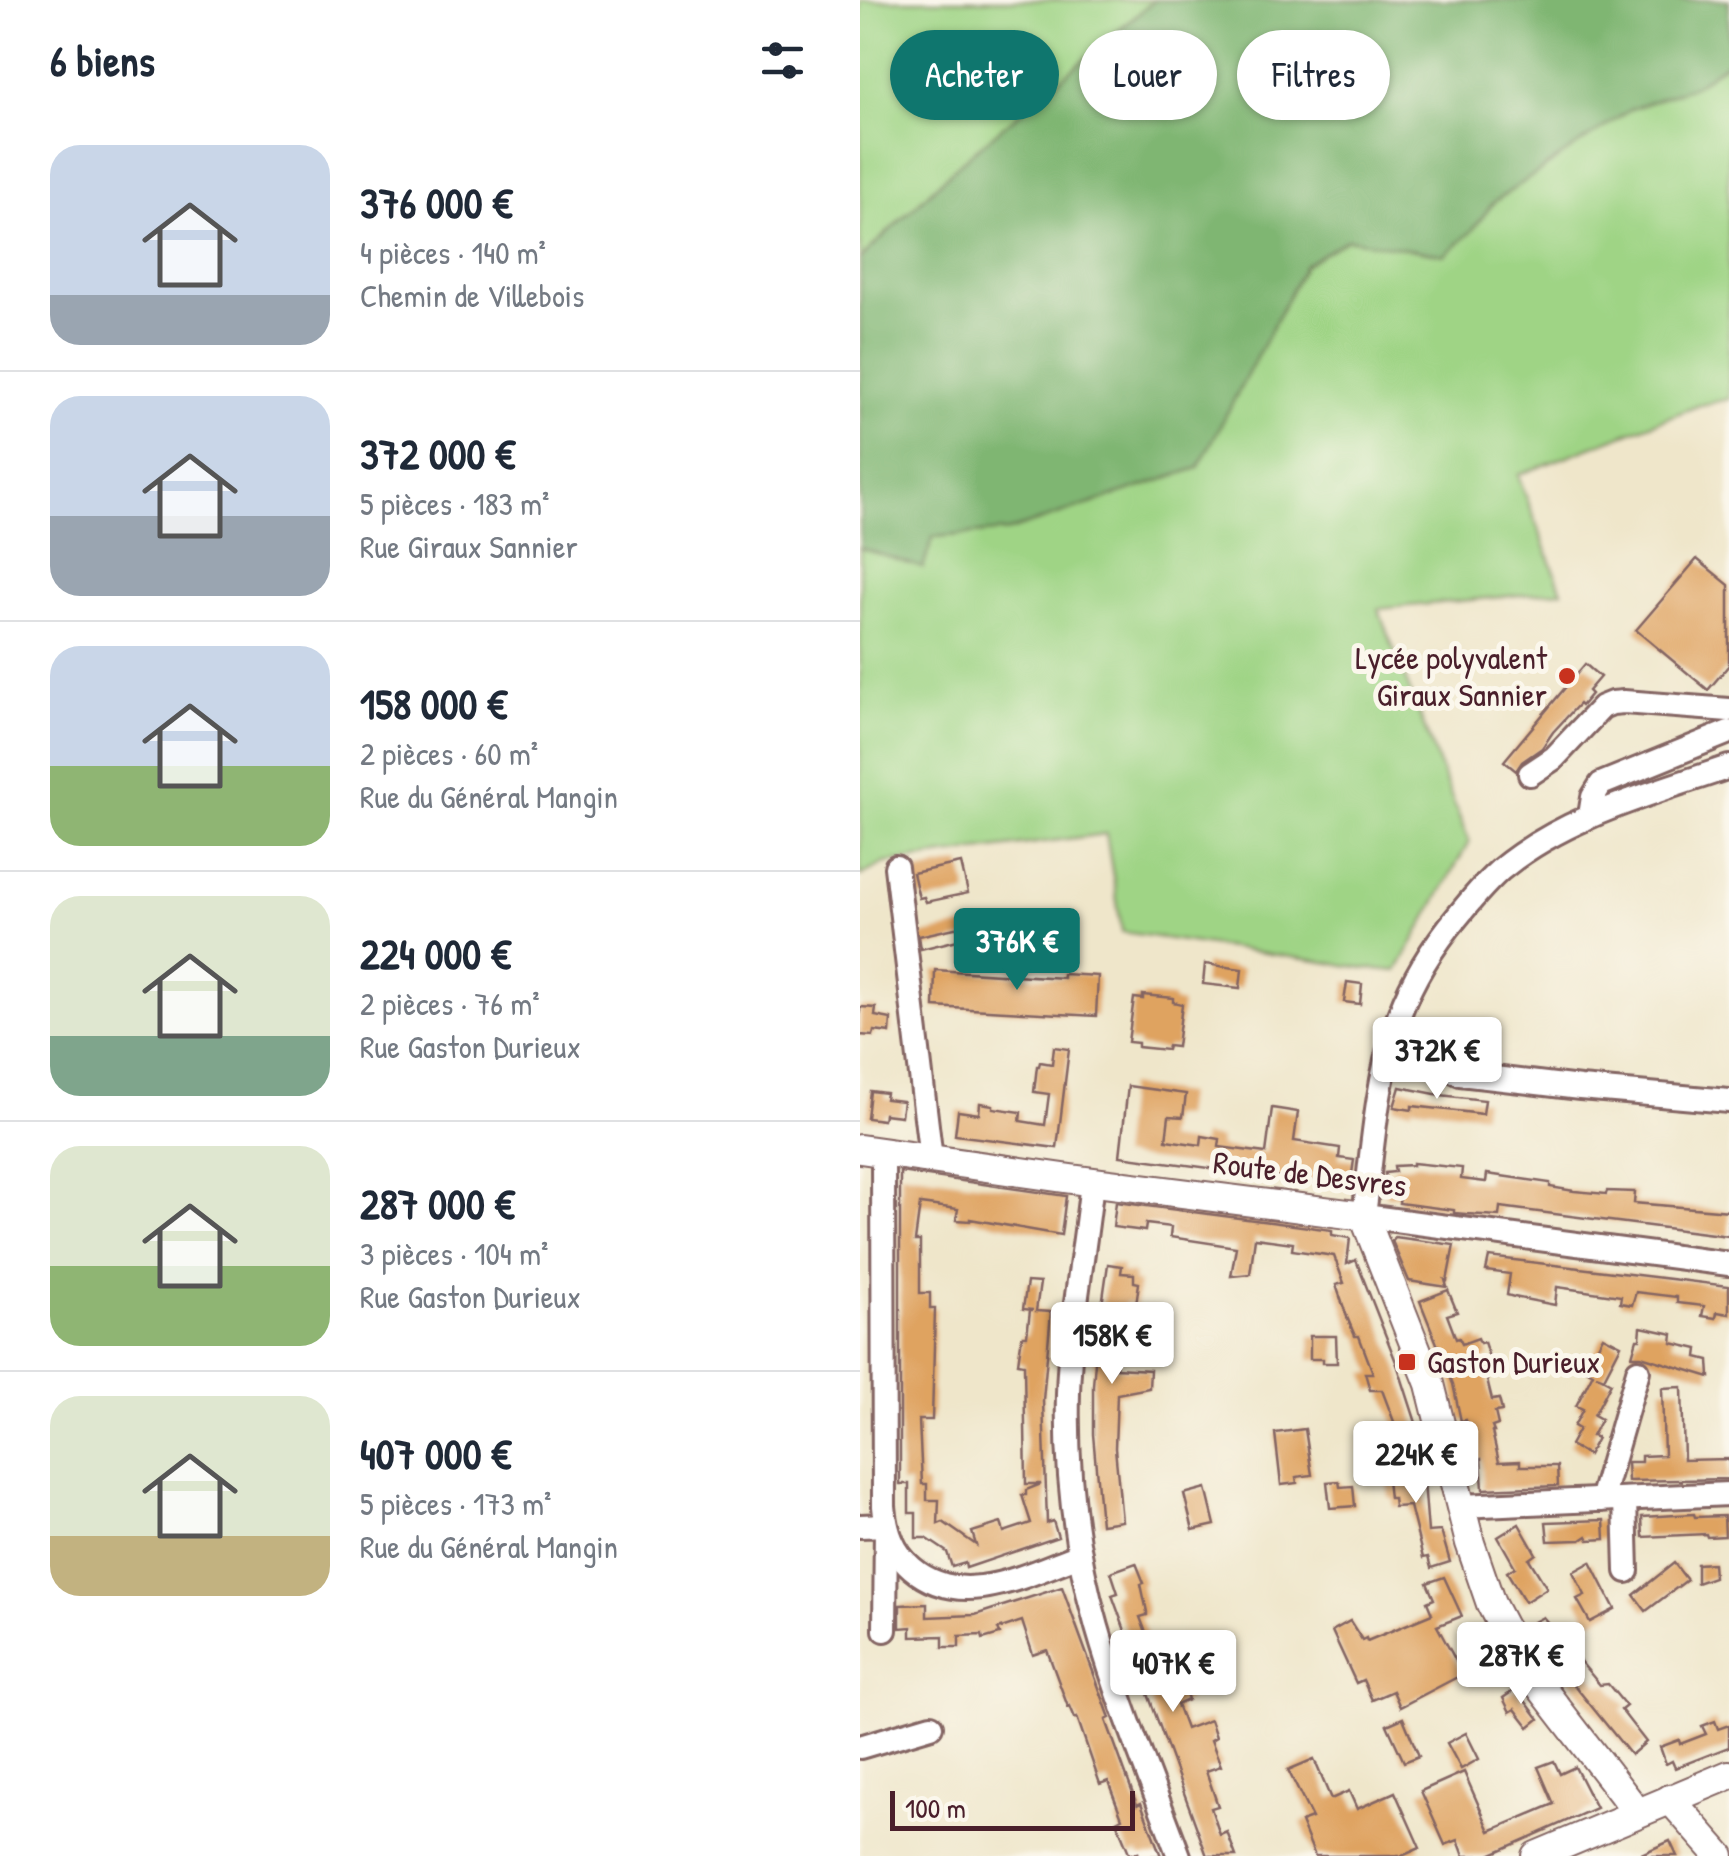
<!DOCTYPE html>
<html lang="fr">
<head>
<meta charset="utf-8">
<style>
	:root { --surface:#fff; --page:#f2f2f3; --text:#1f2937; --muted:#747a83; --line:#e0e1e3; --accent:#0f766e }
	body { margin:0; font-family:"Patrick Hand",sans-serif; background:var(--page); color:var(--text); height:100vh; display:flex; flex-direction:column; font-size:38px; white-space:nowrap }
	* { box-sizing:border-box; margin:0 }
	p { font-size:32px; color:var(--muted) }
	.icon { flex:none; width:55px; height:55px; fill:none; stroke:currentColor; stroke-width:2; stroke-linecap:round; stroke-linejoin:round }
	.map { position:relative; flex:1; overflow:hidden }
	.sheet { display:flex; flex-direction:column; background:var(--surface); width:860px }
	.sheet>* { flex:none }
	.guide { position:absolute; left:30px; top:30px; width:688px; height:90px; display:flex; gap:20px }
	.scale { position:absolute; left:30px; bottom:25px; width:245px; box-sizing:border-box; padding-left:10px; border:5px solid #4a1f2b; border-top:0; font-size:28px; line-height:35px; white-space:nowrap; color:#4a1f2b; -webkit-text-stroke:8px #fbf7ec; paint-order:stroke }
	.price { position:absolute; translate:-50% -85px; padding:0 22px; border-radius:10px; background:#fff; color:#222; font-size:32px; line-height:65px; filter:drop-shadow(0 2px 5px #0008) }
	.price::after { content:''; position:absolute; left:50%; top:60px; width:30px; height:22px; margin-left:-15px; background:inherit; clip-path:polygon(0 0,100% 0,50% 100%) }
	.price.active { background:var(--accent); color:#fff }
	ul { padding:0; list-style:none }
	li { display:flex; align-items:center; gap:30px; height:250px; padding:0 50px }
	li+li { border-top:2px solid var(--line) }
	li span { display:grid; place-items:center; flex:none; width:280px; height:200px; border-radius:30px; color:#555 }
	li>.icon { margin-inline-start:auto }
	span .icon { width:120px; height:120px; fill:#fffc; stroke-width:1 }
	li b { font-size:42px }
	h2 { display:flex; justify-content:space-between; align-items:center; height:120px; padding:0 50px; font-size:42px }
	.pill { padding:0 35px; border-radius:45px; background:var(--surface); box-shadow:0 2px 8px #0004; font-size:35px; line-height:90px }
	.pill.active { background:var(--accent); color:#fff }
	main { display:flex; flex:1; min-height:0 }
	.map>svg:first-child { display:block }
</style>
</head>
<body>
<main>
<section class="sheet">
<h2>6 biens<svg class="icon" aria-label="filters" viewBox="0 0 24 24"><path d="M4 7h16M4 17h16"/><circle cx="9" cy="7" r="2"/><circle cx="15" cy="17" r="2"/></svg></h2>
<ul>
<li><span style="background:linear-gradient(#c9d6e8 75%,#9aa5b1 0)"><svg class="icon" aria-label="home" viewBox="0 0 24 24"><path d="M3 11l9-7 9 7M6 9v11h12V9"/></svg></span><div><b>376 000 €</b><p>4 pièces · 140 m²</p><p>Chemin de Villebois</p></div></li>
<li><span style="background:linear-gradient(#c9d6e8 60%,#9aa5b1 0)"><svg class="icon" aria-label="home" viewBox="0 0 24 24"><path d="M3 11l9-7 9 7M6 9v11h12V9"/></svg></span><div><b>372 000 €</b><p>5 pièces · 183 m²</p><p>Rue Giraux Sannier</p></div></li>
<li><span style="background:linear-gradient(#c9d6e8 60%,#8fb573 0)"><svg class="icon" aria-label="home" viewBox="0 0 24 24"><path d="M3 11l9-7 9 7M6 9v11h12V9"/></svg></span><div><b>158 000 €</b><p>2 pièces · 60 m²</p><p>Rue du Général Mangin</p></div></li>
<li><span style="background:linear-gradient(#dfe7d0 70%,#7fa58c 0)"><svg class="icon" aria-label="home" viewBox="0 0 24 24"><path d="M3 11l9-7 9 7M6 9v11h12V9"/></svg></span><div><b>224 000 €</b><p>2 pièces · 76 m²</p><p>Rue Gaston Durieux</p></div></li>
<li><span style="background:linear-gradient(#dfe7d0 60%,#8fb573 0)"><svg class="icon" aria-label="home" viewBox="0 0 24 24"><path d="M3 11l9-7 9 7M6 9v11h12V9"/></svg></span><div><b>287 000 €</b><p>3 pièces · 104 m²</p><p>Rue Gaston Durieux</p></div></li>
<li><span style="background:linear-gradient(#dfe7d0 70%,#c2b280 0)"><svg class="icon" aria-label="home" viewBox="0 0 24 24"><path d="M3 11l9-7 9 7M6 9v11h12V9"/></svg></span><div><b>407 000 €</b><p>5 pièces · 173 m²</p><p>Rue du Général Mangin</p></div></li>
</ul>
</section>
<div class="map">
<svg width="869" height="1856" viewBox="0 0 869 1856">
	<rect width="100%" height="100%" fill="#fbf7ec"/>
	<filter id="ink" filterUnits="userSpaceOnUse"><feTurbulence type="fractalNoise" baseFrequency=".01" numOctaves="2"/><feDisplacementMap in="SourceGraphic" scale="20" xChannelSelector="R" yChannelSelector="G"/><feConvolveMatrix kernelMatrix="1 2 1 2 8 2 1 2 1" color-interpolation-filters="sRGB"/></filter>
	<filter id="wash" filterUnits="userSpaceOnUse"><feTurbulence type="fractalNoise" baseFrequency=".0048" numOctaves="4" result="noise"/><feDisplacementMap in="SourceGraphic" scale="40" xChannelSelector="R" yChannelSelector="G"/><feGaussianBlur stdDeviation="2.25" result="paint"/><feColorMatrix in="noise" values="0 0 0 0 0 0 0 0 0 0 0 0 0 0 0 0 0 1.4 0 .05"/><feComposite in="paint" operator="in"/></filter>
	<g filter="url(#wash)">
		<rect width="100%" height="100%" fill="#efe6ca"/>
		<g fill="#9fd485" stroke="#747a58" stroke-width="2.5">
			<polygon points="0,0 295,0 101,162 0,259"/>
			<polygon points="869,61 869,399 840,405 658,475 702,591 518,609 609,842 537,971 504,968 262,932 246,834 25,863 0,876 0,548 63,568 73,537 149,531 338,468 445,265 487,239 585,254 611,232 634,202 771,109 834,86"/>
		</g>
		<polygon fill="#7fb672" stroke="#646a4e" stroke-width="2.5" points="295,0 869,0 869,61 834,86 771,109 634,202 611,232 585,255 487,239 445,265 338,468 149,531 73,537 63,568 0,548 0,259 101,162"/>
		<g id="blocks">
			<g fill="#dfa361">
				<polygon points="837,559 869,585 869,665 848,690 776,630"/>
				<polygon points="725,664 740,677 728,691 731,694 721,706 719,704 693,732 682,748 662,762 656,771 644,761"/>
				<polygon points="101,863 108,893 66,902 64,897 59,898 53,873"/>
				<polygon points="108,925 110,937 61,949 59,936"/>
				<polygon points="345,964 382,969 380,988 343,984"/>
				<polygon points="75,970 203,978 203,974 238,976 236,1016 74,1007"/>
				<polygon points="487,982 502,984 500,1004 484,1002"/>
				<polygon points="283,995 313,998 313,1002 322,1004 317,1047 308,1046 307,1050 278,1047 278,1043 268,1042 274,998 283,999"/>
				<polygon points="0,1007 16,1008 15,1016 31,1019 30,1033 14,1031 13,1036 0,1035"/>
				<polygon points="194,1047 209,1049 197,1148 95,1135 98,1111 119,1114 120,1103 133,1105 133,1108 161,1112 160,1121 185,1125 189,1094 174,1092 177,1066 179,1066 180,1062 192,1064"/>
				<polygon points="268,1086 326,1094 323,1117 309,1116 306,1140 341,1145 342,1136 360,1139 359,1147 406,1153 412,1108 438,1112 434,1141 480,1148 479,1158 494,1160 490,1187 260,1156"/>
				<polygon points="540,1087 580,1095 625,1100 623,1114 552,1106 552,1110 534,1107"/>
				<polygon points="10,1091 26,1093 25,1099 43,1101 41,1116 24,1114 23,1120 7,1118"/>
				<polygon points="553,1163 602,1168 601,1179 626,1182 627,1174 690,1183 690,1187 714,1191 746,1194 747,1191 775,1192 774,1203 869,1211 869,1236 640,1207 639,1216 606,1214 594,1213 594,1210 539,1203 540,1195 526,1196 525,1173 535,1172 534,1166 553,1165"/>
				<polygon points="40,1172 206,1196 201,1235 110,1219 110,1221 96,1220 98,1209 60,1204 55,1241 60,1241 60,1293 70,1293 70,1308 75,1308 72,1420 59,1420 62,1484 67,1484 67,1500 79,1500 78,1524 83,1522 116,1545 112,1532 141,1523 144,1532 171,1523 162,1495 166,1495 166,1490 181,1484 166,1484 164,1364 158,1363 162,1336 167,1336 170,1310 173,1310 163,1309 167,1282 180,1283 176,1311 191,1312 183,1400 187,1523 193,1521 198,1537 106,1568 105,1563 92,1567 87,1552 66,1538 56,1538 56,1513 49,1513 49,1484 40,1484"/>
				<polygon points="256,1202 472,1230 472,1235 490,1238 487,1264 496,1260 538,1367 558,1429 539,1435 522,1390 510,1390 505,1373 513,1373 499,1336 495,1336 487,1317 476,1285 484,1283 474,1256 432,1250 433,1243 395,1238 390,1274 371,1276 376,1247 310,1237 311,1227 286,1224 285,1231 253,1227"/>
				<polygon points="535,1237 594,1245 587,1281 585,1280 587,1287 549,1281 532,1241"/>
				<polygon points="629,1257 869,1286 869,1314 857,1312 856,1318 842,1316 844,1306 817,1303 817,1297 776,1292 772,1305 760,1303 761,1296 697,1287 695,1305 654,1297 647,1295 650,1274 626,1271"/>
				<polygon points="248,1264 262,1266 261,1273 274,1274 274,1282 279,1283 276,1305 265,1303 256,1368 290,1370 289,1388 257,1394 255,1448 262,1521 241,1524 233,1434 233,1385 237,1340"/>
				<polygon points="588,1290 597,1312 587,1315 596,1339 599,1338 602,1344 618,1338 620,1343 624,1342 629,1357 624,1359 627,1371 625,1372 632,1400 639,1399 642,1411 635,1412 638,1425 632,1427 634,1432 632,1432 639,1462 660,1461 660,1466 697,1466 698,1486 623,1489 621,1459 616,1460 606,1420 601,1421 593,1384 560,1301"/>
				<polygon points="781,1327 813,1334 812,1343 838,1349 837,1357 849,1360 850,1377 781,1356 772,1356 777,1339 780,1339"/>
				<polygon points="450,1336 476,1336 477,1363 463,1363 463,1359 450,1359"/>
				<polygon points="743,1336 761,1345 744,1378 736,1375 751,1383 734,1415 741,1419 732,1436 737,1438 728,1455 710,1445 719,1429 714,1426 723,1409 716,1406 733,1373 726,1369"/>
				<polygon points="822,1387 824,1460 869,1459 869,1479 768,1481 767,1462 781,1462 781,1456 804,1455 802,1388"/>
				<polygon points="445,1429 452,1475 436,1477 437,1483 421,1485 415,1433"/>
				<polygon points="559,1458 561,1469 563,1468 568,1532 581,1531 590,1562 571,1568 568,1557 563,1558 550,1506 534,1507 533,1498 529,1498 525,1462"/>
				<polygon points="479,1481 480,1487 493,1486 495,1506 470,1508 467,1482"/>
				<polygon points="346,1488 355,1525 333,1530 324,1494"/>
				<polygon points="834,1514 835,1517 864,1516 865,1536 847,1537 846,1534 783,1537 782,1517"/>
				<polygon points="744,1520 745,1539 729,1540 727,1536 721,1540 688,1541 686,1522"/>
				<polygon points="659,1524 676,1554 669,1559 687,1588 665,1602 647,1572 655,1567 638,1537"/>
				<polygon points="731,1562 755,1609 730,1622 717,1599 725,1595 713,1572"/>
				<polygon points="276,1563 284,1583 281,1584 287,1612 287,1615 280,1617 292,1649 299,1646 314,1689 323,1686 328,1700 317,1705 326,1729 350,1720 356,1737 351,1740 361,1766 346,1771 358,1806 351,1808 360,1835 367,1832 376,1856 347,1856 252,1595 258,1593 251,1572"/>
				<polygon points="814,1563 827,1580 786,1611 774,1595"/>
				<polygon points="853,1563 854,1577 837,1583 837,1564"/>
				<polygon points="584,1577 602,1616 577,1626 603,1674 540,1707 533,1691 512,1700 503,1680 496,1683 472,1631 490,1621 502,1640 506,1638 507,1641 572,1614 567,1602 574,1599 567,1583"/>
				<polygon points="202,1587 250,1718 246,1720 277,1805 281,1803 301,1856 279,1856 278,1852 270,1855 256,1821 262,1818 248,1781 240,1784 217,1717 215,1718 210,1706 208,1707 187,1650 173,1655 162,1621 138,1629 140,1634 123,1639 122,1635 99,1636 99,1647 83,1647 83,1636 51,1637 51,1627 40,1628 40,1605 67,1604 67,1617 115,1615"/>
				<polygon points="683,1617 740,1685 748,1684 766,1706 761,1710 786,1742 771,1755 689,1654 672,1623"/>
				<polygon points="656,1689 679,1719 669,1727 655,1709 650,1712 643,1698"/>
				<polygon points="543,1718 559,1756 544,1762 527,1725"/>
				<polygon points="855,1721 858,1729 869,1725 869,1747 815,1768 812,1761 806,1764 800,1747 819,1740 820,1744 846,1734 842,1726"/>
				<polygon points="606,1733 619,1759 601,1769 587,1743"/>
				<polygon points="454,1759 471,1799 489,1791 497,1809 535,1792 560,1848 542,1856 455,1856 441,1822 452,1818 428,1770"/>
				<polygon points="694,1761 700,1774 715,1767 736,1808 627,1856 604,1856 598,1840 585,1845 561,1791 604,1772 630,1831 694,1804 678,1767"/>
				<polygon points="810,1841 817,1856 777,1856"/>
			</g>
		</g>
	</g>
	<g filter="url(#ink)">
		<use href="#blocks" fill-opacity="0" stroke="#846563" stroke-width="2.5"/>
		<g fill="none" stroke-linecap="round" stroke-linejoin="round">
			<defs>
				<g id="minor">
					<path d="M869,767c-78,27 -164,49 -229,103 -19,17 -35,37 -51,57 -24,31 -42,62 -54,100 -19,61 -23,126 -31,189l365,48"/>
					<polyline points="670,774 694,758 742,707 752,703 764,702 869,710"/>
					<polyline points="730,816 733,797 741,784 869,732"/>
					<polyline points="36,867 71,1159"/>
					<polyline points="535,1027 572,1040 585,1066 600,1074 720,1088 869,1101"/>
					<path d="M23,1153l1,353c2,25 9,46 28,62 50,43 115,6 168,-13"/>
					<path d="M232,1181c-7,71 -22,141 -24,212 -2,78 7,158 29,234 22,77 54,153 82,229"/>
					<polyline points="765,1499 767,1571"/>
					<polyline points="741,1500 778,1371"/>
					<polyline points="601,1506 869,1494"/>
					<polyline points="0,1526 26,1525 25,1630"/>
					<polyline points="0,1747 71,1726"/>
				</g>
				<g id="major">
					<polyline points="0,1149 211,1179 504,1216 570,1384 610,1543 631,1604 643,1627 679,1685 777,1812"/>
					<polyline points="810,1799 860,1856"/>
					<polyline points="676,1856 869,1775"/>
				</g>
			</defs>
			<use href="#minor" stroke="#846563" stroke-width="28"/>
			<use href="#major" stroke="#846563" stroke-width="32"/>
			<use href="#minor" stroke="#fff" stroke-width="22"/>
			<use href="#major" stroke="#fff" stroke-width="28"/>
		</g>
	</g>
	<g fill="#c8321e" stroke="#fbf7ec" stroke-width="4">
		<circle cx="707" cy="676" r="10"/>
		<rect x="537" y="1352" width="20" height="20" rx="5"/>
	</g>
	<g text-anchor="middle" stroke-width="10" stroke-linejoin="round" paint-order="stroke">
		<g font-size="32" fill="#4a1f2b" stroke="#fbf7ec" text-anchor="end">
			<text x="687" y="669">Lycée polyvalent<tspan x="687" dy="37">Giraux Sannier</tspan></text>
			<text x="567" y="1373" text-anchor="start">Gaston Durieux</text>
		</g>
		<g font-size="32" fill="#4a1f2b" stroke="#fbf7ec">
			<text transform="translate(450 1174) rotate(7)" y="11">Route de Desvres</text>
		</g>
	</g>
</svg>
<div class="scale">100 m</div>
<b class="price active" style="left:157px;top:993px">376K €</b>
<b class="price" style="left:577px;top:1102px">372K €</b>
<b class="price" style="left:252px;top:1387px">158K €</b>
<b class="price" style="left:556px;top:1506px">224K €</b>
<b class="price" style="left:661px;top:1707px">287K €</b>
<b class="price" style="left:313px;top:1715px">407K €</b>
<div class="guide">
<a class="pill active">Acheter</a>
<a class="pill">Louer</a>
<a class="pill">Filtres</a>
</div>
</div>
</main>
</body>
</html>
